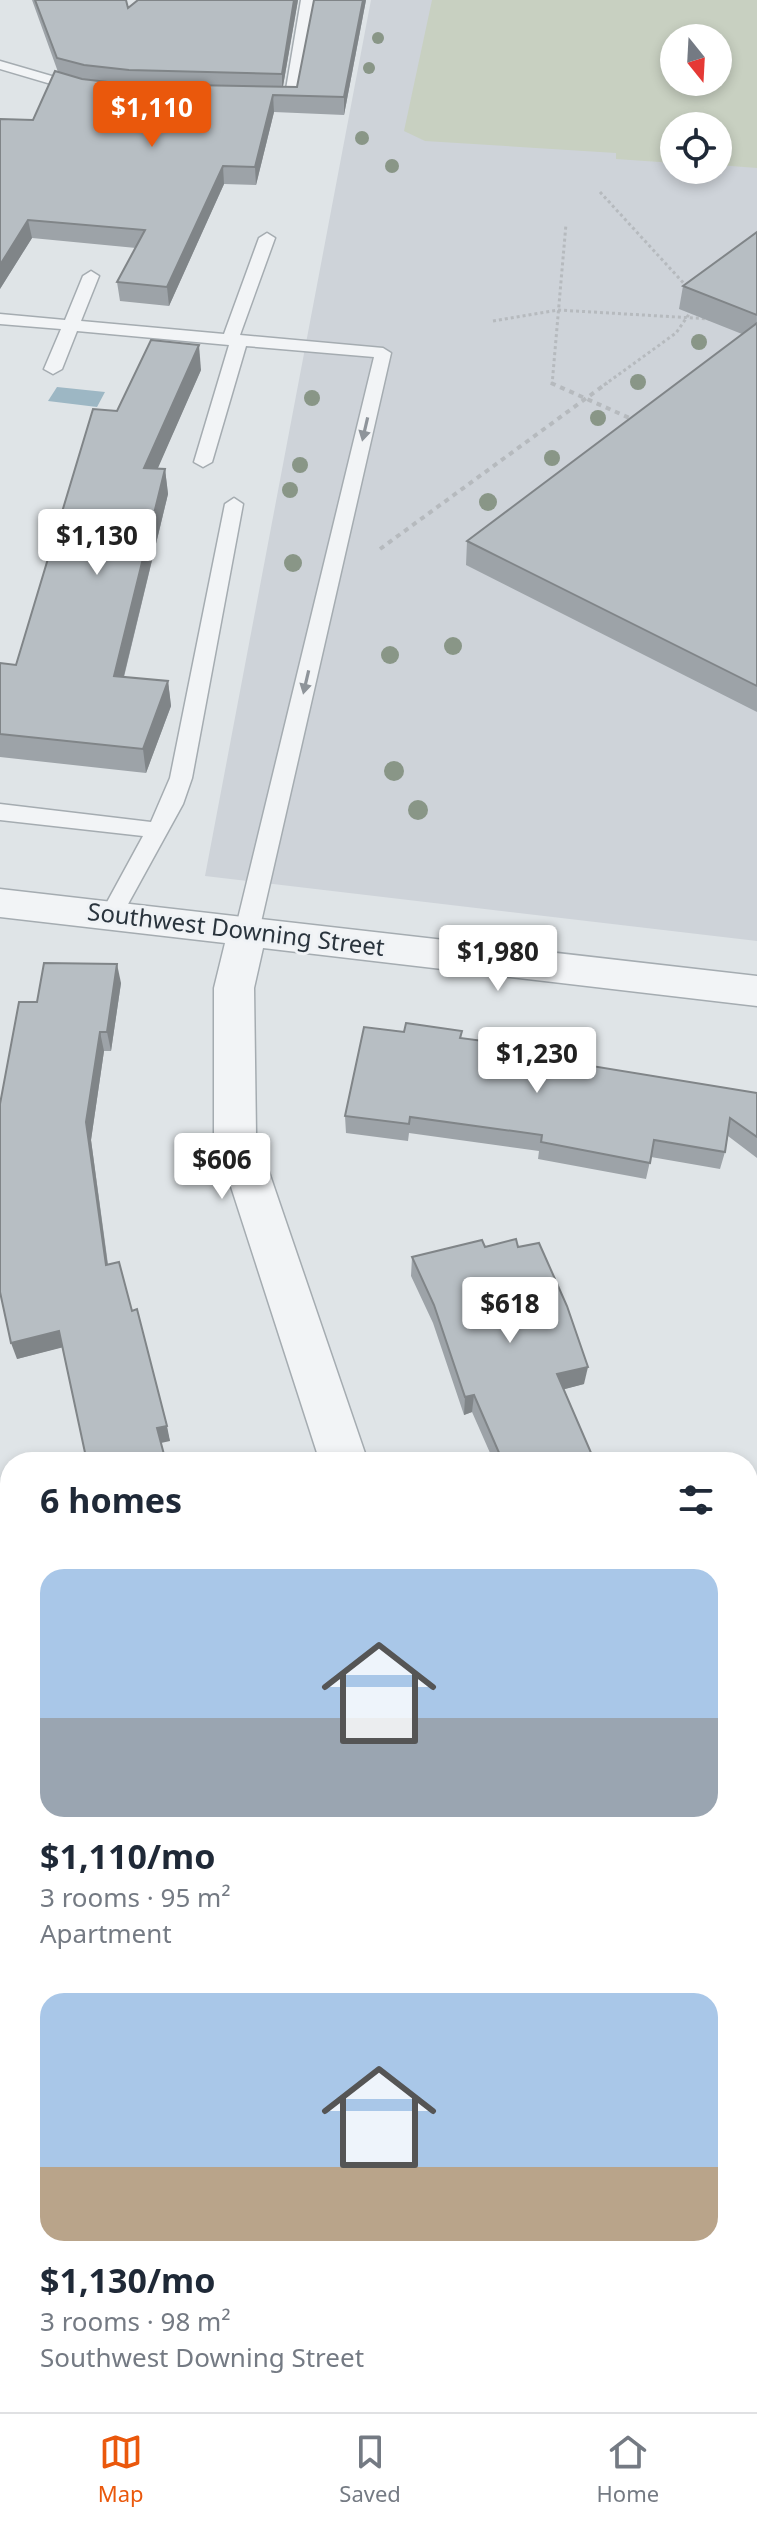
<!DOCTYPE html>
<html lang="en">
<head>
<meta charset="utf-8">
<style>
	:root { --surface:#fff; --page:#f6f6f7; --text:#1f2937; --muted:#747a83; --line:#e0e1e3; --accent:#ea580c }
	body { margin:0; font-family:"Noto Sans",sans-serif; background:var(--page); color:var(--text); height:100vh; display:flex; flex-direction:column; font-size:30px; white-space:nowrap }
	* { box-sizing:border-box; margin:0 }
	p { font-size:26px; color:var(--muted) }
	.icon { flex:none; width:44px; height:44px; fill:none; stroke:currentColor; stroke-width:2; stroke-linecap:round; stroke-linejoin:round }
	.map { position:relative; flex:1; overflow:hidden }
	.drawer { position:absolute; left:0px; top:1452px; width:758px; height:960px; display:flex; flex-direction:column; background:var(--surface); border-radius:32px 32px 0 0; box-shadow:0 4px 12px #0003 }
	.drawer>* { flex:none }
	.needle { width:52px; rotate:162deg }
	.fabs { position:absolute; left:660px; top:24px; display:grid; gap:16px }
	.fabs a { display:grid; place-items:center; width:72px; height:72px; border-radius:50%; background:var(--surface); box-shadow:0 4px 12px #0003; font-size:40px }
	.price { position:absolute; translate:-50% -68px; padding:0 18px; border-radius:8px; background:#fff; color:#222; font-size:26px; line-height:52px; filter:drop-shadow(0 2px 4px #0008) }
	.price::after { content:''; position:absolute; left:50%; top:48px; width:24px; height:18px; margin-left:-12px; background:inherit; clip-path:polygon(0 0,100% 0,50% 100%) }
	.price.selected { background:var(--accent); color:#fff }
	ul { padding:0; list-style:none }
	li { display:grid; align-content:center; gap:16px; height:424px; padding:0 40px }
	li span { display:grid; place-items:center; height:248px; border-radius:24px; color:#555 }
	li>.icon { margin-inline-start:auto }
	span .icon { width:144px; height:144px; fill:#fffc; stroke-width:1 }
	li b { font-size:34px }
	h2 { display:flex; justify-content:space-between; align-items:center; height:96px; padding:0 40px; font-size:34px }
	.tab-bar { display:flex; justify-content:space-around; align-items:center; height:112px; border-top:2px solid var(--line); background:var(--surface); font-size:22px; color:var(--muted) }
	.tab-bar a { display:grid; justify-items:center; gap:4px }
	.tab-bar .selected { color:var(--accent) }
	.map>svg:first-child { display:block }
</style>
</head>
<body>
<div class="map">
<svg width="757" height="2412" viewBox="0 0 757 2412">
	<rect width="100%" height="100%" fill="#dfe4e7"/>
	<path fill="#ced3d9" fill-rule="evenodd" d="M371,0h386v941l-552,-65zM674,38h44v44h-44zM674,126h44v44h-44z"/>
	<path fill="#c8d0c1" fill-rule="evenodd" d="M432,0h325v168l-39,-3v-39h-44v37l-58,-4v-6l-191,-12 -21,-10zM718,38v44h-44v-44z"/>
	<polygon fill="#9db7c4" points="57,387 105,392 97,407 48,401"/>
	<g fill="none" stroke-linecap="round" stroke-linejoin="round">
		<defs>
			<g id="service">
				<polygon points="301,0 315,0 298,99 291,103 266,102 266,96 285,95"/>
				<polygon points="0,61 86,86 168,92 175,96 168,100 137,98 124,142 117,146 110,142 123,97 85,94 0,69"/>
				<polygon points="267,233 275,238 240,335 383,348 391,353 259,931 255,937 247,939 239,937 235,931 374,357 246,346 212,462 203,467 194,462 229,345 77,331 62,369 53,374 44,369 61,329 0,324 0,314 65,320 83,276 91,271 99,276 81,321 224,334 259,238"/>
				<polygon points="234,498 243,504 192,778 183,804 122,915 119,921 111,923 103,921 100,915 143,836 0,820 0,804 151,822 170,778 225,504"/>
			</g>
			<g id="minor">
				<polygon points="0,889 757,976 757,1006 263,948 254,988 256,1134 368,1462 320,1462 214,1134 214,988 225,943 0,917"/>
				<polygon points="534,2402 600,2402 602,2412 536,2412"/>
			</g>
		</defs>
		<use href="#service" stroke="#a5acb1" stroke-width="3"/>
		<use href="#minor" stroke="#a5acb1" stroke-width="3"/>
		<g stroke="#b6babe" stroke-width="3" stroke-dasharray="3 3" stroke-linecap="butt">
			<polyline points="600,192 689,289"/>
			<polyline points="493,321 558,310 711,319"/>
			<polyline points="552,385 566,224"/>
			<polyline points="604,385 676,333 694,307"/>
		</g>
		<g stroke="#b6babe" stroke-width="4" stroke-dasharray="5 5" stroke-linecap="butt">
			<polyline points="551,383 634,420"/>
			<polyline points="380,549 607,383"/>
		</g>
		<use href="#service" fill="#f2f4f6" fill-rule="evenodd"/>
		<use href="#minor" fill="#f2f4f6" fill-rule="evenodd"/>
	</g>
	<g fill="#899687">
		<circle cx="378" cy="38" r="6"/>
		<circle cx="369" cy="68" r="6"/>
		<circle cx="362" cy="138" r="7"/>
		<circle cx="392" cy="166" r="7"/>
		<circle cx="699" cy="342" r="8"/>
		<circle cx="638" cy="382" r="8"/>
		<circle cx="312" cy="398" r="8"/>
		<circle cx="598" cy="418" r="8"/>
		<circle cx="552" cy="458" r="8"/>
		<circle cx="300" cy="465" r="8"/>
		<circle cx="290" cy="490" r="8"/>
		<circle cx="488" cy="502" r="9"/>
		<circle cx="293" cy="563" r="9"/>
		<circle cx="453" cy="646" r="9"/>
		<circle cx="390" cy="655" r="9"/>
		<circle cx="394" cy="771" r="10"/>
		<circle cx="418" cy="810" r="10"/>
	</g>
	<g fill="#9da3a8" fill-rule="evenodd">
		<path d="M32,0h94l2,8 10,-8h160l-15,86 14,1 69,-87 -22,115 -70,-3 -18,73 -32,-1 -55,122 -49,-5 -3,-19 19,-34 -104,-10 -32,51 33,-169 25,-48zM117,86l19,2 -11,37 -12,6 -2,-3 8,-27z"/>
		<polygon points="757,232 757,712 466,565 467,541 742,334 679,309 683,286"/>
		<polygon points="201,370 157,469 165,469 168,494 124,677 168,681 171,706 146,773 0,757 0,663 16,665 117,411"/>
		<polygon points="121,983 111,1051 104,1051 91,1140 108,1264 132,1311 170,1441 62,1347 17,1359 37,1002"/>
		<polygon points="462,1031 461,1038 512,1053 757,1093 757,1158 728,1136 725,1152 720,1169 651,1157 646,1179 538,1159 539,1151 409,1133 408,1141 346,1133 345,1116 404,1032"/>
		<polygon points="485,1247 518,1247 584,1384 564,1389 595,1462 494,1462 472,1412 464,1415 433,1323 411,1276 412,1257"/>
		<polygon points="757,2313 757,2412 744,2412 741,2402 748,2402 748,2315"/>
	</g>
	<g fill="#808588">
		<polygon points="294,0 298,0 282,92 282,74"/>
		<polygon points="363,0 366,0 344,115 344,97"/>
		<polygon points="117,83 119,101 107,141 105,123"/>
		<polygon points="273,95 274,112 256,185 255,167"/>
		<polygon points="223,166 224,184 169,306 167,287"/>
		<polygon points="28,220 32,238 0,289 0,265"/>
		<polygon points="199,345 201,370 147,493 144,468"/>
		<polygon points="165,469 168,494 118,700 114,676"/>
		<polygon points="168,681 171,706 146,773 143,749"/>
		<polygon points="117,964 121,983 111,1051 107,1032"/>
		<polygon points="100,1032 104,1051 91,1140 110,1282 106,1265 86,1122"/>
		<polygon points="59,1331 64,1347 17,1359 11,1343"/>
		<polygon points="588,1367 584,1384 554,1392 557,1374"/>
		<polygon points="474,1395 472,1412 464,1415 465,1397"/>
		<polygon points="167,1426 170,1441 161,1443 157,1428"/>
		<polygon points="757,1890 757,1898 748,1900 748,1892"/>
	</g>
	<g fill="#b7bec3" stroke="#808588" stroke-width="2">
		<polygon points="35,0 126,0 128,8 138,0 294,0 282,74 129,70 84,65 57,58"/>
		<polygon points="314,0 363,0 344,97 273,95 255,167 223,166 167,287 117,282 145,230 28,220 0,265 0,119 33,120 55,71 82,79 117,83 105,123 113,131 125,125 137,84 297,87"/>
		<polygon points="757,232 757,315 683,286"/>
		<polygon points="757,323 757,686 467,541"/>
		<polygon points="151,340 199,345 144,468 165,469 114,676 168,681 143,749 0,734 0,663 16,665 93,409 117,411"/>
		<polygon points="44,963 117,964 107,1032 100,1032 86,1122 106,1265 119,1262 132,1311 137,1309 167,1426 157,1428 166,1462 87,1462 59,1331 11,1343 0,1292 0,1104 19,1002 37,1002"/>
		<polygon points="406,1023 462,1031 460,1038 513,1045 512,1053 757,1093 757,1137 730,1118 725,1152 654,1140 650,1163 541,1142 542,1135 410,1117 409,1124 345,1116 364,1027 404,1032"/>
		<polygon points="516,1239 518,1247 539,1243 567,1306 588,1367 557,1374 595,1462 503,1462 474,1395 465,1397 434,1305 412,1257 482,1240 485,1247"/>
		<polygon points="757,1833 757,1890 748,1892 748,1835"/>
		<polygon points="748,1894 756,1919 748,1921"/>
		<polygon points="748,1946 757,1974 757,2215 748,2218"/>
		<polygon points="757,2315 757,2412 753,2412 748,2394 748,2318"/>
		<polygon points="177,2402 354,2402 355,2412 178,2412"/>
	</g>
	<defs><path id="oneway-solid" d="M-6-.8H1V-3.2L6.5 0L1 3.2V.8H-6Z" transform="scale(2)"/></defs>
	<g fill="#8e949a">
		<use href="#oneway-solid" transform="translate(365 429) rotate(103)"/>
		<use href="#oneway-solid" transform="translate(306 682) rotate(103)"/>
	</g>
	<g text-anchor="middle" stroke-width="6" stroke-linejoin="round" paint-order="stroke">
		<g font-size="24" fill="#2a343d" stroke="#eff2f5">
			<text transform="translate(236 930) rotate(7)" y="8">Southwest Downing Street</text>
		</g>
	</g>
</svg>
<div class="fabs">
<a><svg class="needle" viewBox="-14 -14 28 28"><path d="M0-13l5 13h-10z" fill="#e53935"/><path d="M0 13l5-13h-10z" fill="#747a83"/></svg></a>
<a><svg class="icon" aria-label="locate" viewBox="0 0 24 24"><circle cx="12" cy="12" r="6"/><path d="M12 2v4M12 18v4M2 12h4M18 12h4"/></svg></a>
</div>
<b class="price selected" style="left:152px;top:149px">$1,110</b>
<b class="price" style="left:97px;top:577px">$1,130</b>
<b class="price" style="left:498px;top:993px">$1,980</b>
<b class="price" style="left:537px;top:1095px">$1,230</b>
<b class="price" style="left:222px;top:1201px">$606</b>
<b class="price" style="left:510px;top:1345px">$618</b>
<section class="drawer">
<h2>6 homes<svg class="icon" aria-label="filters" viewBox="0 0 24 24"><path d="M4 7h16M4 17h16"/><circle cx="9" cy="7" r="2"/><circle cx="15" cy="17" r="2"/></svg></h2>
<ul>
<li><span style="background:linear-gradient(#a9c7e8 60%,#9aa5b1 0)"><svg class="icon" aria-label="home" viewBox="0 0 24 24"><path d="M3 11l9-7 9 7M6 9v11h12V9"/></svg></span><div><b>$1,110/mo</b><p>3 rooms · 95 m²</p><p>Apartment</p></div></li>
<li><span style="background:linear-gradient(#a9c7e8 70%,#b9a48a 0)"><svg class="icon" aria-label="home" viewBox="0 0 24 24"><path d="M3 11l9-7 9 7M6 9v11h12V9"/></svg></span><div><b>$1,130/mo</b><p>3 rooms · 98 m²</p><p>Southwest Downing Street</p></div></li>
</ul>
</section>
</div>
<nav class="tab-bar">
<a class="selected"><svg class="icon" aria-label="map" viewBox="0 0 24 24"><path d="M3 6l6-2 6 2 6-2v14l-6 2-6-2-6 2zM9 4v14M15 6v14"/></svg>Map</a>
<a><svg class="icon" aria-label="saved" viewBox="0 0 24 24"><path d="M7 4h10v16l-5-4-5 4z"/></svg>Saved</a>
<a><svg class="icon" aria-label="home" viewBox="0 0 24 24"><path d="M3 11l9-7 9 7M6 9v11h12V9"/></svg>Home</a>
</nav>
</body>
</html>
